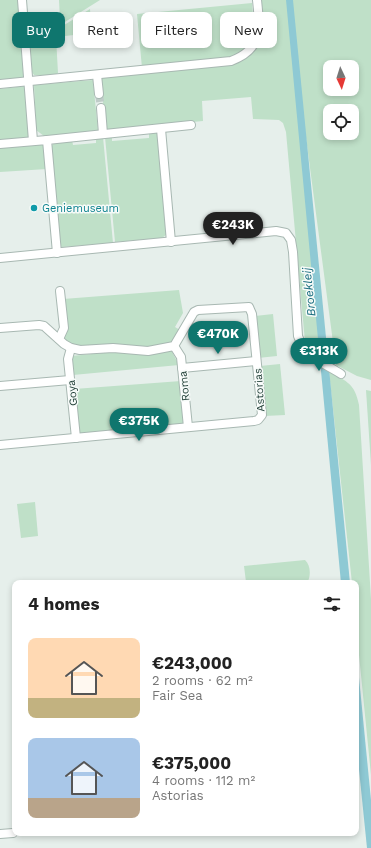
<!DOCTYPE html>
<html lang="en">
<head>
<meta charset="utf-8">
<style>
	:root { --surface:#fff; --page:#f2f2f2; --text:#222; --muted:#767676; --accent:#0f766e }
	body { margin:0; font-family:"Work Sans",sans-serif; background:var(--page); color:var(--text); height:100vh; display:flex; flex-direction:column; font-size:15px; white-space:nowrap }
	* { box-sizing:border-box; margin:0 }
	p { font-size:13px; color:var(--muted) }
	.icon { flex:none; width:22px; height:22px; fill:none; stroke:currentColor; stroke-width:2; stroke-linecap:round; stroke-linejoin:round }
	.map { position:relative; flex:1; overflow:hidden }
	.side { position:absolute; left:12px; top:580px; width:347px; height:256px; display:flex; flex-direction:column; background:var(--surface); border-radius:8px; box-shadow:0 2px 6px #0003 }
	.side>* { flex:none }
	.banner { position:absolute; left:12px; top:12px; width:347px; height:36px; display:flex; gap:8px }
	.needle { width:26px; rotate:176deg }
	.tools { position:absolute; left:323px; top:60px; display:grid; gap:8px }
	.tools a { display:grid; place-items:center; width:36px; height:36px; border-radius:8px; background:var(--surface); box-shadow:0 2px 6px #0003; font-size:20px }
	.price { position:absolute; translate:-50% -34px; padding:0 9px; border-radius:14px; background:var(--accent); color:#fff; font-size:13px; line-height:26px; filter:drop-shadow(0 1px 2px #0008) }
	.price::after { content:''; position:absolute; left:50%; top:24px; width:12px; height:9px; margin-left:-6px; background:inherit; clip-path:polygon(0 0,100% 0,50% 100%) }
	.price.selected { background:#222; color:#fff }
	ul { padding:0; list-style:none }
	li { display:flex; align-items:center; gap:12px; height:100px; padding:0 16px }
	li span { display:grid; place-items:center; flex:none; width:112px; height:80px; border-radius:8px; color:#555 }
	li>.icon { margin-inline-start:auto }
	span .icon { width:48px; height:48px; fill:#fffc; stroke-width:1 }
	li b { font-size:17px }
	h2 { display:flex; justify-content:space-between; align-items:center; height:48px; padding:0 16px; font-size:17px }
	.pill { padding:0 14px; border-radius:8px; background:var(--surface); box-shadow:0 2px 6px #0003; font-size:14px; line-height:36px }
	.pill.selected { background:var(--accent); color:#fff }
	.map>svg:first-child { display:block }
</style>
</head>
<body>
<div class="map">
<svg width="371" height="848" viewBox="0 0 371 848">
	<rect width="100%" height="100%" fill="#e6efeb"/>
	<g fill="#bfe0c8" fill-rule="evenodd">
		<polygon points="0,0 21,0 27,78 0,80"/>
		<polygon points="59,0 100,0 33,42 32,23 60,20"/>
		<path d="M261,0h110v380l-14,-4 -21,-11 -43,-326 30,321 -10,-6 -8,-12 -19,-210 -3,-9 -4,-3 -26,-1 -2,-22 -49,4 1,20 -93,9 -4,-1 -6,-52 65,-5 46,-6 46,-20 7,-12zM330,67h22v22h-22zM330,111h22v22h-22z"/>
		<polygon points="252,3 255,38 249,47 228,59 142,68 137,14"/>
		<polygon points="90,9 92,33 56,37 58,73 55,75 34,75 32,72 30,50 32,45"/>
		<polygon points="93,80 98,131 44,136 36,130 34,85"/>
		<polygon points="25,86 29,138 0,141 0,89"/>
		<polygon points="149,132 157,133 167,234 162,238 115,242 105,137 112,136 112,141 149,138"/>
		<polygon points="96,137 103,137 113,243 62,247 60,246 50,148 55,142 72,140 73,145 96,143"/>
		<polygon points="44,144 47,169 0,172 0,148"/>
		<polygon points="179,290 183,313 175,327 180,330 173,342 161,347 77,347 64,339 63,299"/>
		<polygon points="273,314 277,356 258,358 255,316"/>
		<polygon points="171,350 179,365 73,375 71,356 113,352 147,353"/>
		<polygon points="280,364 285,415 265,416 260,366"/>
		<path d="M329,372c18,9 26,12 30,33l12,194v176l-15,-150v-42h-4z"/>
		<polygon points="181,381 184,424 82,435 79,433 74,389"/>
		<polygon points="366,390 371,391 371,465"/>
		<polygon points="35,502 38,536 21,538 17,504"/>
		<path d="M305,560c6,5 6,17 2,23h-64l3,-1 -2,-16z"/>
	</g>
	<g fill="#8ec9d4">
		<polygon points="286,0 293,0 350,583 341,583"/>
		<polygon points="356,647 371,800 371,848 367,848 356,740"/>
	</g>
	<g fill="none" stroke-linecap="round" stroke-linejoin="round">
		<polyline stroke="#bfccc8" stroke-width="8" stroke-dasharray="8 4" stroke-linecap="butt" points="99,94 101,108"/>
		<defs>
			<g id="minor">
				<polyline points="22,0 33,141"/>
				<polyline points="97,75 99,94"/>
				<path d="M0,84l231,-23c32,-12 29,-32 26,-61"/>
				<polyline points="101,108 103,134"/>
				<polyline points="161,129 171,242"/>
				<polyline points="47,140 191,125"/>
				<polyline points="0,144 47,140 57,253"/>
				<path d="M0,258l276,-27 10,2 5,7 2,12 5,84c7,21 26,27 43,38"/>
				<polyline points="0,328 39,325 44,326 64,344 71,348 80,350 113,348 148,351 174,346 194,312 198,310 249,307 252,314 262,415 258,420 254,421 0,445"/>
				<polyline points="59,339 64,328 60,291"/>
				<polyline points="174,346 181,357 188,427"/>
				<polyline points="71,348 68,359 76,438"/>
				<polyline points="182,368 256,361"/>
				<polyline points="0,386 70,380"/>
				<polyline points="0,834 13,833"/>
			</g>
		</defs>
		<use href="#minor" stroke="#a8b8b2" stroke-width="10"/>
		<use href="#minor" stroke="#fff" stroke-width="8"/>
	</g>
	<circle fill="#0f9aa8" stroke="#f7fbf9" stroke-width="1.5" cx="34" cy="208" r="4"/>
	<g text-anchor="middle" stroke-width="3" stroke-linejoin="round" paint-order="stroke">
		<g font-size="11" fill="#0d838f" stroke="#f7fbf9" text-anchor="start">
			<text x="42" y="212">Geniemuseum</text>
		</g>
		<g font-size="11" fill="#24423a" stroke="#f7fbf9">
			<text transform="translate(184 386) rotate(-96)" y="4">Roma</text>
			<text transform="translate(259 390) rotate(-94)" y="4">Astorias</text>
			<text transform="translate(72 393) rotate(-96)" y="4">Goya</text>
		</g>
		<g font-size="12" font-style="italic" fill="#1c6f80" stroke="#f7fbf9">
			<text transform="translate(309 292) rotate(-96)" y="4">Broekleij</text>
		</g>
	</g>
</svg>
<div class="tools">
<a><svg class="needle" viewBox="-14 -14 28 28"><path d="M0-13l5 13h-10z" fill="#e53935"/><path d="M0 13l5-13h-10z" fill="#767676"/></svg></a>
<a><svg class="icon" aria-label="locate" viewBox="0 0 24 24"><circle cx="12" cy="12" r="6"/><path d="M12 2v4M12 18v4M2 12h4M18 12h4"/></svg></a>
</div>
<b class="price selected" style="left:233px;top:246px">€243K</b>
<b class="price" style="left:218px;top:355px">€470K</b>
<b class="price" style="left:319px;top:372px">€313K</b>
<b class="price" style="left:139px;top:442px">€375K</b>
<div class="banner">
<a class="pill selected">Buy</a>
<a class="pill">Rent</a>
<a class="pill">Filters</a>
<a class="pill">New</a>
</div>
<section class="side">
<h2>4 homes<svg class="icon" aria-label="filters" viewBox="0 0 24 24"><path d="M4 7h16M4 17h16"/><circle cx="9" cy="7" r="2"/><circle cx="15" cy="17" r="2"/></svg></h2>
<ul>
<li><span style="background:linear-gradient(#ffd9b3 75%,#c2b280 0)"><svg class="icon" aria-label="home" viewBox="0 0 24 24"><path d="M3 11l9-7 9 7M6 9v11h12V9"/></svg></span><div><b>€243,000</b><p>2 rooms · 62 m²</p><p>Fair Sea</p></div></li>
<li><span style="background:linear-gradient(#a9c7e8 75%,#b9a48a 0)"><svg class="icon" aria-label="home" viewBox="0 0 24 24"><path d="M3 11l9-7 9 7M6 9v11h12V9"/></svg></span><div><b>€375,000</b><p>4 rooms · 112 m²</p><p>Astorias</p></div></li>
</ul>
</section>
</div>
</body>
</html>
